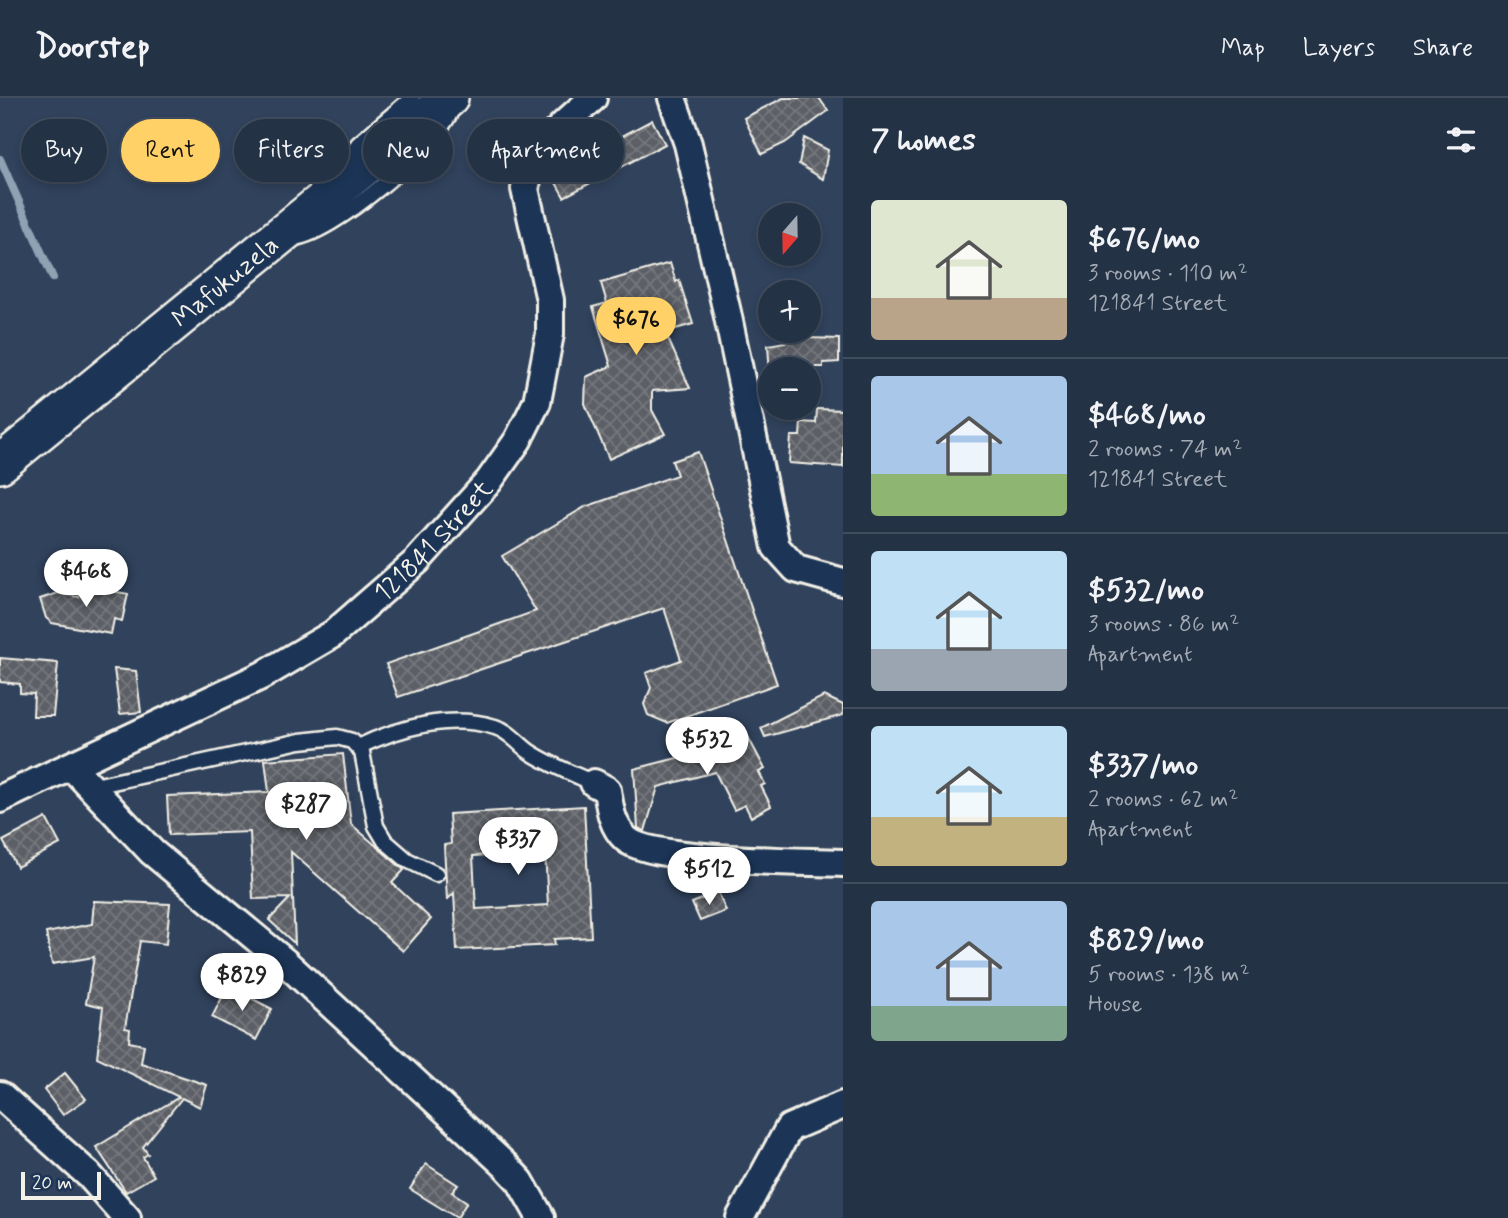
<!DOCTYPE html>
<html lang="en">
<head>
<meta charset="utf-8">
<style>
	:root { --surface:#243245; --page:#2c3a4c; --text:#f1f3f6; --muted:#a3aab3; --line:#414d5e; --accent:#ffd166 }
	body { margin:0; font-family:Mynerve,sans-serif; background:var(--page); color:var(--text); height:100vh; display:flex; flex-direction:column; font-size:26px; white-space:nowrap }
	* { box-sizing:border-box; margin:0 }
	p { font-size:23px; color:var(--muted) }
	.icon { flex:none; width:38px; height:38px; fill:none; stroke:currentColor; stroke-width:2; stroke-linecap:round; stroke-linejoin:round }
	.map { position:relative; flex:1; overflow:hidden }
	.side { display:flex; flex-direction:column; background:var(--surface); width:665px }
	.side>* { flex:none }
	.hud { position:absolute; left:21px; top:21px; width:665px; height:63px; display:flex; gap:14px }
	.needle { width:46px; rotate:200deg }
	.buttons { position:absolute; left:758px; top:105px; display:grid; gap:14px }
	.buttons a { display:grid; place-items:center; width:63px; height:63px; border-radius:50%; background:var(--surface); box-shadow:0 4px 10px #0003,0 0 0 2px var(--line); font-size:35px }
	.scale { position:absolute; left:21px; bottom:18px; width:80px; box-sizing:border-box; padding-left:7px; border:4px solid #f4f1e8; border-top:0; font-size:19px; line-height:24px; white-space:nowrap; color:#f4f1e8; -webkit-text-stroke:5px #1d3557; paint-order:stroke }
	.price { position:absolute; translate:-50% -60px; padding:0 16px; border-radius:24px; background:#fff; color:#222; font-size:23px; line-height:46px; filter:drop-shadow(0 2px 4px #0008) }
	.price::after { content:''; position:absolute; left:50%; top:42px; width:21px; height:16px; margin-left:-10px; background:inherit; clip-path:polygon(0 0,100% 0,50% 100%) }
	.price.current { background:var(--accent); color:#111 }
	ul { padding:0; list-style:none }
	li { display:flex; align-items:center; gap:21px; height:175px; padding:0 28px }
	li+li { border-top:2px solid var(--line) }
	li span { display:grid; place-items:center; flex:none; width:196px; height:140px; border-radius:7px; color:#555 }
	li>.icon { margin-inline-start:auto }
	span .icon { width:84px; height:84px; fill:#fffc; stroke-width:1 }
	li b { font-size:30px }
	h2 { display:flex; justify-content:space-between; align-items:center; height:84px; padding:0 28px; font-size:30px }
	.chip { padding:0 24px; border-radius:32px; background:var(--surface); box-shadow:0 4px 10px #0003,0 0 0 2px var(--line); font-size:24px; line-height:63px }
	.chip.current { background:var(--accent); color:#111 }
	header { display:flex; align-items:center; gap:42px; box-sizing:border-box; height:98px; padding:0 35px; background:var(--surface); border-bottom:2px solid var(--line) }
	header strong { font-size:33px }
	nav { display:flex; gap:38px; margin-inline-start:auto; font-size:24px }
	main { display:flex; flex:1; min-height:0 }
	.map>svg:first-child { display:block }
</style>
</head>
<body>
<header>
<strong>Doorstep</strong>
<nav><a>Map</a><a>Layers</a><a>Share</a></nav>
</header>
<main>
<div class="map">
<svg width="843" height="1120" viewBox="0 0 843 1120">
	<defs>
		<pattern id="building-cross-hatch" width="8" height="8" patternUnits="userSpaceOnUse" patternTransform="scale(1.75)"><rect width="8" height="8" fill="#5c6066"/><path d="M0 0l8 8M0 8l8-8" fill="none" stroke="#74777c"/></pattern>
	</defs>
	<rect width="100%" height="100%" fill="#30425c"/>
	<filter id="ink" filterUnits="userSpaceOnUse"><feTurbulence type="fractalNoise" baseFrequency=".0143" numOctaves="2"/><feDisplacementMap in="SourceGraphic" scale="14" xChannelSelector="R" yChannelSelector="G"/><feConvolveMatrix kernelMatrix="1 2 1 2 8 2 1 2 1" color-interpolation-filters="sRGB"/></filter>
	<g filter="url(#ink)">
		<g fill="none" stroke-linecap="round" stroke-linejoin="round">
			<polyline stroke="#8da2b3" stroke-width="8" points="0,61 53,180"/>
		</g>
		<g fill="url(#building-cross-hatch)" stroke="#f4f1e8" stroke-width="2" fill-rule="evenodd">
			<polygon points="783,0 819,0 828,13 785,45 762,56 744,20"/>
			<polygon points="652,22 665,46 564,99 551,76"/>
			<polygon points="804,40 828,52 823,81 799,66"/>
			<polygon points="670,165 676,184 679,182 693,226 665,234 690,290 652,293 652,312 665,336 609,361 585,306 586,279 611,268 593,209 607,205 601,185"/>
			<polygon points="808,240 839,241 839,264 823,265 823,269 808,269 808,271 770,271 770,277 768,247"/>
			<polygon points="817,311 843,312 843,369 789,365 791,338 800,338 801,324 816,325"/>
			<polygon points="698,354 777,586 667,625 648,617 644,606 651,590 646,575 681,562 664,510 398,599 386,566 536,513 502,458 585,409 677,377 672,363"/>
			<polygon points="82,487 128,496 122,523 114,521 111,536 52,525 46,520 40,501 58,495 79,499"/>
			<polygon points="0,560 58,565 53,618 33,618 34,596 20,595 20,586 0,584"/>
			<polygon points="114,571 136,573 141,614 120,616"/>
			<polygon points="824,598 843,607 843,617 765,639 761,630"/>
			<polygon points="747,637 765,671 759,674 765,686 761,688 771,708 751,719 745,707 734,712 715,674 658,689 645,733 638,730 634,671 724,648"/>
			<polygon points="343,656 351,726 404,772 392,785 431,821 403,853 291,754 295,846 269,822 290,800 253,801 250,734 169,737 167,698 269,694 265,662"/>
			<path d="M584,708l7,131 -37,2 1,6 -98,5 -3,-57 -7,7 -3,-55 7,-1 -2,-30zM545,754l3,53 -72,4 -3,-53z"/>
			<polygon points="46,720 60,746 17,769 3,743"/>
			<polygon points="718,794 726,813 700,823 692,805"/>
			<polygon points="94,803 170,806 166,846 140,843 125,930 130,931 129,944 144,947 141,965 207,987 200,1009 182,1000 143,1049 148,1056 143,1059 154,1078 126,1094 96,1049 179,999 97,959 103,909 86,905 94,859 52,866 46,835 92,826"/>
			<polygon points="228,888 272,911 256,942 212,919"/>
			<polygon points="65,975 86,1001 63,1017 44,992"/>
			<polygon points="426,1066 458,1087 452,1094 467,1104 457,1120 410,1091"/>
		</g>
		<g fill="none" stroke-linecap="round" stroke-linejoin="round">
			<defs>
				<g id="service">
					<polyline points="346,71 358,46 412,0"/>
					<path d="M292,140c38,-1 146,-93 160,-129"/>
					<path d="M358,649c40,-19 92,-34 137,-20 15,4 23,17 35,25 20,13 43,22 64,31"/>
					<polyline points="90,689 300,643 337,639 352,643 362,654 376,728 385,743 407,762 436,776"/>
				</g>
				<g id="minor">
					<polyline points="672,0 688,46 727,214 776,449 796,471 843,484"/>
					<polyline points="72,669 152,754 285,864 506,1068 520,1083 541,1120"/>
					<path d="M594,685l13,7c3,19 5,36 19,49 25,23 177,22 217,24"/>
					<path id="s1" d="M0,701l263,-124 70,-41 84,-73 72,-80 29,-41 19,-38 13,-68v-34l-25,-111c7,-42 38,-64 68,-91"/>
					<polyline points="0,997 89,1077 127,1120"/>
					<polyline points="740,1120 789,1030 843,1007"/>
				</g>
				<g id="secondary">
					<path id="s2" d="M0,366l449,-366"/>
				</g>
			</defs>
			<use href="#service" stroke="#f4f1e8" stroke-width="19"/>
			<use href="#minor" stroke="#f4f1e8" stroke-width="32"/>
			<use href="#secondary" stroke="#f4f1e8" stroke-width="42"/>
			<use href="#service" stroke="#1d3557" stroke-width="14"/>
			<use href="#minor" stroke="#1d3557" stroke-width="26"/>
			<use href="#secondary" stroke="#1d3557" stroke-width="37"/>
		</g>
	</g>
	<g text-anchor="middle" stroke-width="7" stroke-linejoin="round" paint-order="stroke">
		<g font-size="26" fill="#f4f1e8" stroke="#1d3557">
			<text dy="9" stroke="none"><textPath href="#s2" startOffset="290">Mafukuzela</textPath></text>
			<text dy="9" stroke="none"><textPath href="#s1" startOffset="509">121841 Street</textPath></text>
		</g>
	</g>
</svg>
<div class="buttons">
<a><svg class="needle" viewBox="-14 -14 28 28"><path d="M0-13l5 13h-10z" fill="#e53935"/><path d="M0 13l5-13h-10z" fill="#a3aab3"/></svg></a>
<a>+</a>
<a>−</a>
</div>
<div class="scale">20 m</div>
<b class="price current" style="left:636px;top:259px">$676</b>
<b class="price" style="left:86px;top:511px">$468</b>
<b class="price" style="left:707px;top:679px">$532</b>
<b class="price" style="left:306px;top:744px">$287</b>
<b class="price" style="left:518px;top:779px">$337</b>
<b class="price" style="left:709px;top:809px">$512</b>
<b class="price" style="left:242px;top:915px">$829</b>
<div class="hud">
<a class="chip">Buy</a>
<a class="chip current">Rent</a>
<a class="chip">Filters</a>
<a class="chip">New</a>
<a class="chip">Apartment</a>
</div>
</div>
<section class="side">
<h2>7 homes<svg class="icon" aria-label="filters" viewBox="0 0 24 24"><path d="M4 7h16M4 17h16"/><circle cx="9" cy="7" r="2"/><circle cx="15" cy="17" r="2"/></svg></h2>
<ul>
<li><span style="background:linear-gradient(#dfe7d0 70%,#b9a48a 0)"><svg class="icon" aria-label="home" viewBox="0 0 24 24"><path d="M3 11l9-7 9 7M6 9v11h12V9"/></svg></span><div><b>$676/mo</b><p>3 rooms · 110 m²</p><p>121841 Street</p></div></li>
<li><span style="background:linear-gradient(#a9c7e8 70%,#8fb573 0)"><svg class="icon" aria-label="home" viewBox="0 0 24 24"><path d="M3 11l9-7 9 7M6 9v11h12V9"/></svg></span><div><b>$468/mo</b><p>2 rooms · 74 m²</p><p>121841 Street</p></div></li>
<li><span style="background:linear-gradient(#bfe0f5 70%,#9aa5b1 0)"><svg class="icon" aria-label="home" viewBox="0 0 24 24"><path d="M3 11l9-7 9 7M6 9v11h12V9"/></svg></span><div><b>$532/mo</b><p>3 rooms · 86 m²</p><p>Apartment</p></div></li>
<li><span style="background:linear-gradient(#bfe0f5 65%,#c2b280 0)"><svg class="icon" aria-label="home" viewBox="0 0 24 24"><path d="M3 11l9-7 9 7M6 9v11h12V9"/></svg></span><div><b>$337/mo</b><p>2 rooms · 62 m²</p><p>Apartment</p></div></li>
<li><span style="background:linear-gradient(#a9c7e8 75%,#7fa58c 0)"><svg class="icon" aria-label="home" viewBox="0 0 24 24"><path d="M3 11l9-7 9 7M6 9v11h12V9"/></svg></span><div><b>$829/mo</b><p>5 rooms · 138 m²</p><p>House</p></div></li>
</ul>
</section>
</main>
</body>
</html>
